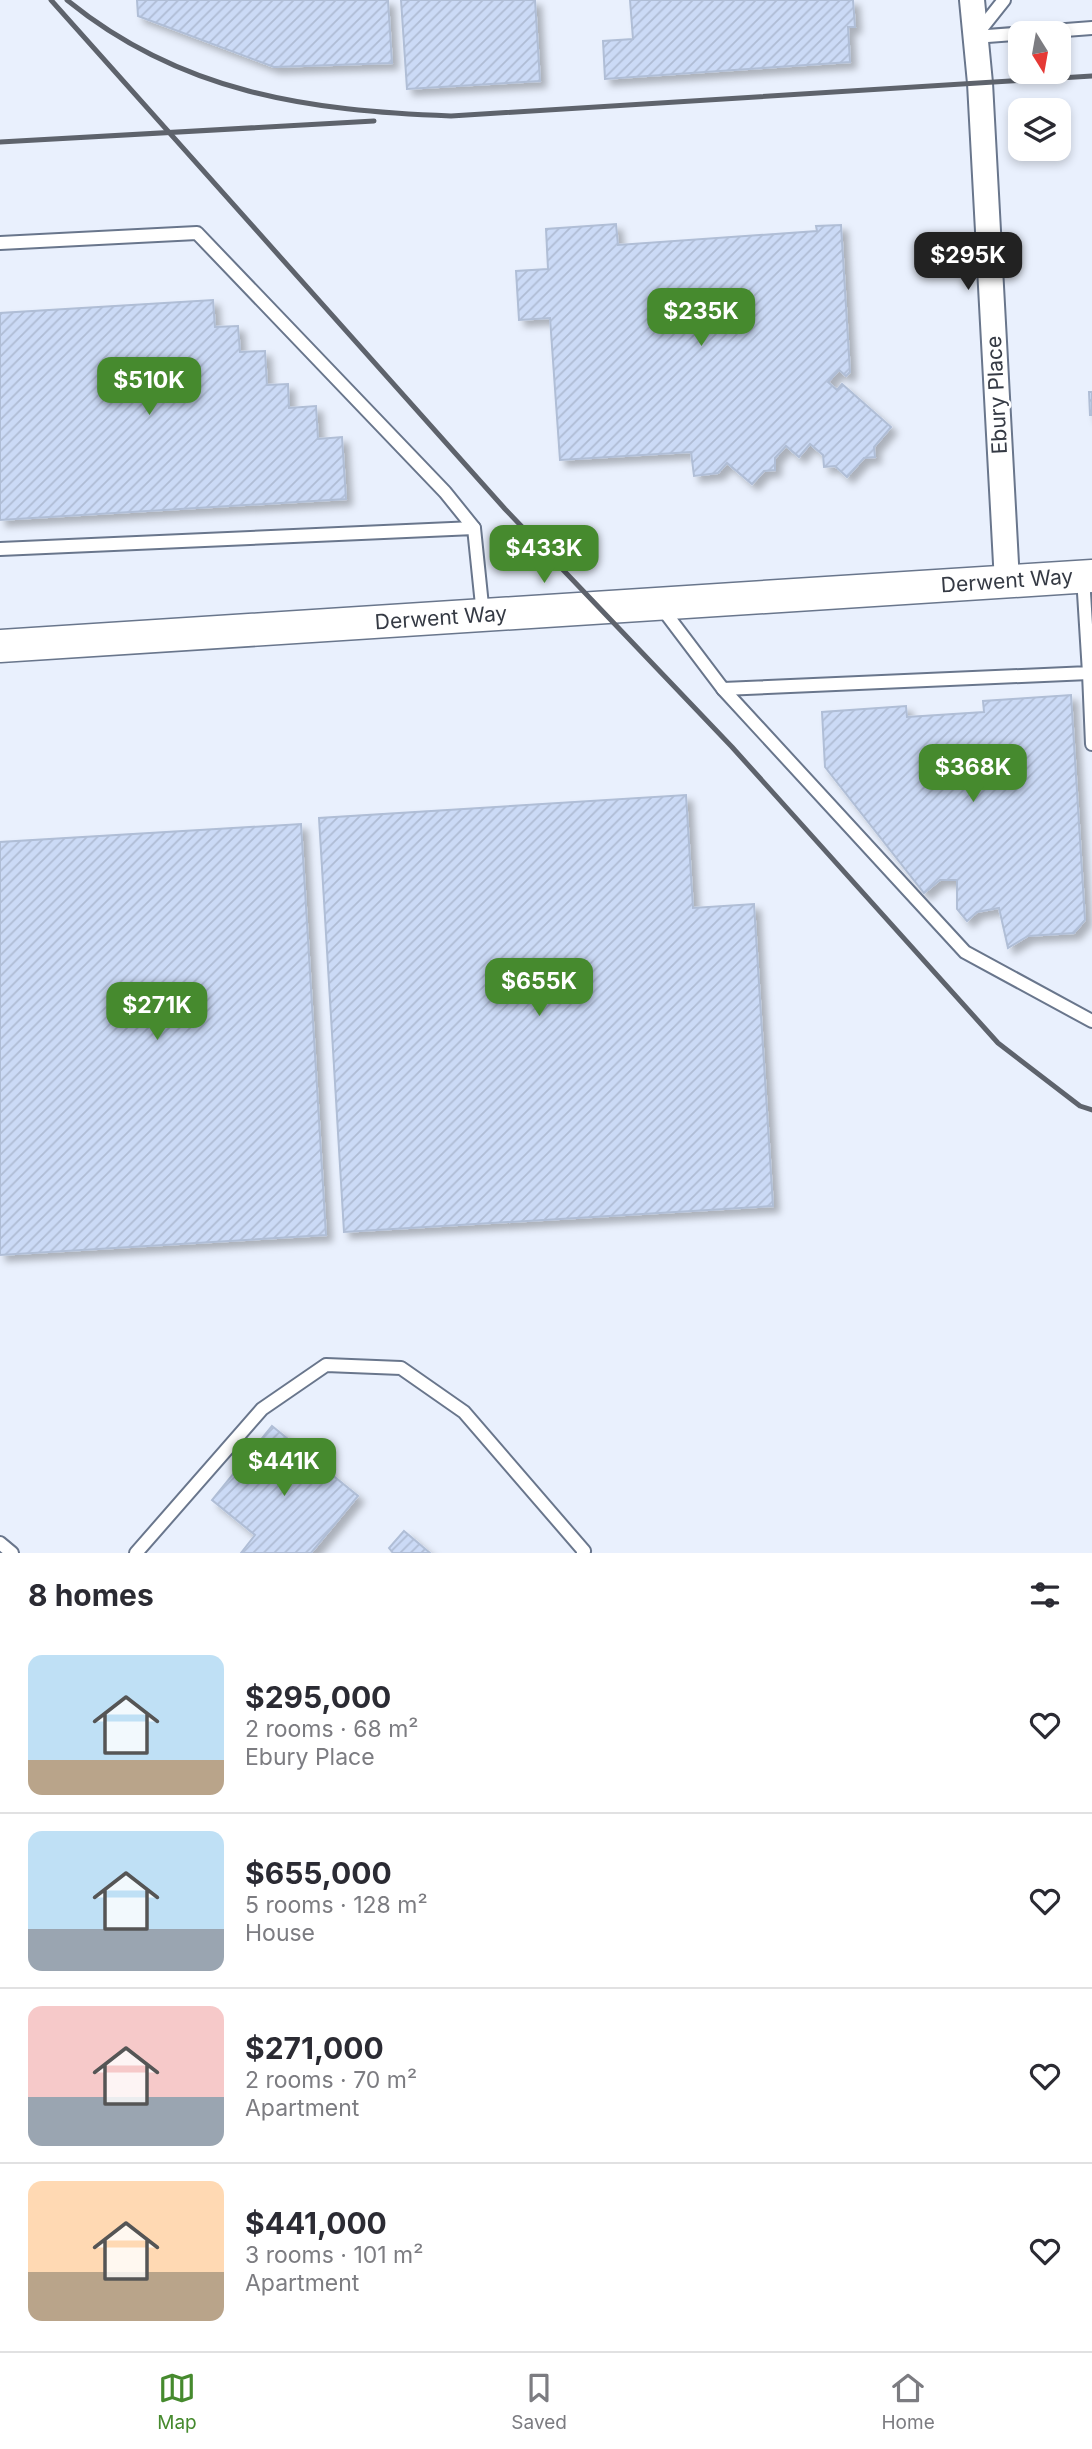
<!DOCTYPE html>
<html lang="en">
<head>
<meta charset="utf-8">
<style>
	:root { --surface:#fff; --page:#f7f7f7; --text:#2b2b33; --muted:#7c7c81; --line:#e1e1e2; --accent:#468a2e }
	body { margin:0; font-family:Inter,sans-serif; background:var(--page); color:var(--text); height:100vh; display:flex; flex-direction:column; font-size:26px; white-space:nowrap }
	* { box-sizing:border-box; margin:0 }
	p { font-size:23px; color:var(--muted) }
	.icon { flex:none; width:38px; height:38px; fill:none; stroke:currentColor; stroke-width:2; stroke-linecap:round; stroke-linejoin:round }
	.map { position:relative; height:1553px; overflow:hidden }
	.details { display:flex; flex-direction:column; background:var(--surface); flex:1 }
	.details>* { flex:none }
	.needle { width:46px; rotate:169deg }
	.fabs { position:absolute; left:1008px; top:21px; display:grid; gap:14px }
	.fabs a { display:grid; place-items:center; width:63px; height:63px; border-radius:14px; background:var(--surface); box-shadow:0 4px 10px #0003; font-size:35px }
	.price { position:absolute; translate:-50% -60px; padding:0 16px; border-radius:14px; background:var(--accent); color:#fff; font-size:23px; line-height:46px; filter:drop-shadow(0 2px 4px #0008) }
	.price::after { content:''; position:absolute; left:50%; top:42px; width:21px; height:16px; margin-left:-10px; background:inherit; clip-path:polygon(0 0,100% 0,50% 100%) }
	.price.on { background:#222; color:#fff }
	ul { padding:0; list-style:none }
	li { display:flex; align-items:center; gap:21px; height:175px; padding:0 28px }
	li+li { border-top:2px solid var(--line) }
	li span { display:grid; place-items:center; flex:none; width:196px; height:140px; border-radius:14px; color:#555 }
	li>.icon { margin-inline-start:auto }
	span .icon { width:84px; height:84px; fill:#fffc; stroke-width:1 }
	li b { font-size:30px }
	h2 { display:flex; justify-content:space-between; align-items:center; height:84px; padding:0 28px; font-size:30px }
	.tabs { display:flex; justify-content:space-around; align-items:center; height:98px; border-top:2px solid var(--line); background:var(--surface); font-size:19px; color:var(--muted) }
	.tabs a { display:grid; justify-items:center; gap:4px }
	.tabs .on { color:var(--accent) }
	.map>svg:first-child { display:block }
</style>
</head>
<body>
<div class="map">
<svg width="1092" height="1553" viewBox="0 0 1092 1553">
	<defs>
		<pattern id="building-hatch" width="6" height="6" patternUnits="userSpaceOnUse" patternTransform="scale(1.75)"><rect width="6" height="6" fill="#cbdaf6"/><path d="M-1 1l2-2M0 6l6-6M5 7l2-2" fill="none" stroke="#afbcd4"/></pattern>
		<filter id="shadow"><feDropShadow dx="6" dy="6" stdDeviation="3.5" flood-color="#0004"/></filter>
	</defs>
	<rect width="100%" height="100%" fill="#f5f8fd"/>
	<path fill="#e9f0fd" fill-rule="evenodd" d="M0,0h1092v1553h-1092zM1020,33h39v39h-39zM1020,110h39v39h-39z"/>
	<g fill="url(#building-hatch)" stroke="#b0bed6" stroke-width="2" filter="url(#shadow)">
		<polygon points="137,0 388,0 392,63 274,67 138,16"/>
		<polygon points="401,0 535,0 540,81 407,89"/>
		<polygon points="630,0 853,0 855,27 848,27 850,62 605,79 603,41 633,39"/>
		<polygon points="616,224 618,245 817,231 816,226 841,225 850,372 846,376 839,370 828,382 837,390 842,384 891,427 874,447 875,457 864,458 847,477 835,466 824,467 823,455 810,444 799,457 786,446 775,458 775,470 764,471 752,484 727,463 718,473 694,476 691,452 560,460 550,318 519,320 516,271 548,269 546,229"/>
		<polygon points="213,300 215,327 238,326 240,352 265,351 267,385 288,384 289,408 316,406 318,439 342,437 346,499 0,520 0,313"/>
		<polygon points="1089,392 1092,392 1092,415 1090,415"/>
		<polygon points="1071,695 1085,920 1074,933 1028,936 1008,948 999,908 977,912 967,921 957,909 957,880 940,880 924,893 825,767 822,712 906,706 907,717 984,712 983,701"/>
		<polygon points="686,795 693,908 754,904 773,1206 344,1232 319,818"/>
		<polygon points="301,824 326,1235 0,1255 0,842"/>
		<polygon points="272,1426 358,1496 311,1553 241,1553 255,1535 212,1500"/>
		<polygon points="404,1531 430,1553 393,1553 389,1548"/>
	</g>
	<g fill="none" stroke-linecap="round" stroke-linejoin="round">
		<defs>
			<g id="service">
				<polyline points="977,34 1004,0"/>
				<polyline points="974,37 1092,28"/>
				<polyline points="0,243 197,233 445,492 474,528"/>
				<polyline points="0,549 474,528 483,615"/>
				<polyline points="661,607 723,689 1089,673 1083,577"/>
				<polyline points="1089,673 1092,744"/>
				<polyline points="723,689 965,952 1092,1021"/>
				<polyline points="0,1543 12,1553"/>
				<polyline points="136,1553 262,1409 326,1365 401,1368 464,1412 584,1551 583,1553"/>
			</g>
			<polyline id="minor" points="972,0 980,83 1007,582"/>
			<polyline id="tertiary" points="0,646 1092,576"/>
		</defs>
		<use href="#service" stroke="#69768c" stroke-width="16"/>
		<use href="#minor" stroke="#69768c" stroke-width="28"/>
		<use href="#tertiary" stroke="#69768c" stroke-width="35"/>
		<use href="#service" stroke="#fff" stroke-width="12"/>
		<use href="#minor" stroke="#fff" stroke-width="24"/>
		<use href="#tertiary" stroke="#fff" stroke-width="32"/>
		<g stroke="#5e636c" stroke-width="5">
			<polyline points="51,0 505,509 732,747 998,1043 1080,1106 1092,1110"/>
			<path d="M67,0c114,93 242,111 384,116l641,-40"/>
			<polyline points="0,142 374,121"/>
		</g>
	</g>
	<g text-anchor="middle" stroke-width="5" stroke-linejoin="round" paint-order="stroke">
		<g font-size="21" fill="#353a44" stroke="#fff">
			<text transform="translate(997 395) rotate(-93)" y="7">Ebury Place</text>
			<text transform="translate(1007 581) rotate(-4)" y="7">Derwent Way</text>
			<text transform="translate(441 618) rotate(-4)" y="7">Derwent Way</text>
		</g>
	</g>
</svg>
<div class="fabs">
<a><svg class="needle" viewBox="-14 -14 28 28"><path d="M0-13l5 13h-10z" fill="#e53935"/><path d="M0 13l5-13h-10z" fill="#7c7c81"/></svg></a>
<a><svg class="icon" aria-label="layers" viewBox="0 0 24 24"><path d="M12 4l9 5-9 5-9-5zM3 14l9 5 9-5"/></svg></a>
</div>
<b class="price on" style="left:968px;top:292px">$295K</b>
<b class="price" style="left:701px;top:348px">$235K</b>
<b class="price" style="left:149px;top:417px">$510K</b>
<b class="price" style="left:544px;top:585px">$433K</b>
<b class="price" style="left:973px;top:804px">$368K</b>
<b class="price" style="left:539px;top:1018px">$655K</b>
<b class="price" style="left:157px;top:1042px">$271K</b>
<b class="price" style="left:284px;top:1498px">$441K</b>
</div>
<section class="details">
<h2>8 homes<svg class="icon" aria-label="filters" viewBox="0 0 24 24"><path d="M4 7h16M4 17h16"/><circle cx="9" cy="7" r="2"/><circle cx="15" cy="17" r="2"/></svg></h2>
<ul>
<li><span style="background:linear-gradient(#bfe0f5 75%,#b9a48a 0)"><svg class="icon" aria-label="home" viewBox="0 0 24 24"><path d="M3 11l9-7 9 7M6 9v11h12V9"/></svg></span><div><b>$295,000</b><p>2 rooms · 68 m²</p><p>Ebury Place</p></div><svg class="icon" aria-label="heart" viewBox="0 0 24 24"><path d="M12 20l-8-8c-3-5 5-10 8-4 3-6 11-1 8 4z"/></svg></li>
<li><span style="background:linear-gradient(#bfe0f5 70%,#9aa5b1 0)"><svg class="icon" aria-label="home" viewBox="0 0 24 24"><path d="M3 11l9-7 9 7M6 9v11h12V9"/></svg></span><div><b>$655,000</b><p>5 rooms · 128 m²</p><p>House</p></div><svg class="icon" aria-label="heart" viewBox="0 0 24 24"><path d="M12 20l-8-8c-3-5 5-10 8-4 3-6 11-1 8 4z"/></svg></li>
<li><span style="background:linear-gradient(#f6c9c9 65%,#9aa5b1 0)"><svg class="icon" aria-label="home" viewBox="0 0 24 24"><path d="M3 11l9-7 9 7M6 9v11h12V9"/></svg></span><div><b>$271,000</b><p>2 rooms · 70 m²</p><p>Apartment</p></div><svg class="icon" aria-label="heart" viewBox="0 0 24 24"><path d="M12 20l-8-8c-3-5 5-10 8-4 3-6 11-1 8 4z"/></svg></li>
<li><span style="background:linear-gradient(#ffd9b3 65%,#b9a48a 0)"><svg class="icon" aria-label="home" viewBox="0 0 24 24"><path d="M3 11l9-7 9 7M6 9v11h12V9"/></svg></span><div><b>$441,000</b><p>3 rooms · 101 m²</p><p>Apartment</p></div><svg class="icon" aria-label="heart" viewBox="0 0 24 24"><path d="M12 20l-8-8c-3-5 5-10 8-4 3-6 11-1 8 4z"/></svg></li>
</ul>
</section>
<nav class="tabs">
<a class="on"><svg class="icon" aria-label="map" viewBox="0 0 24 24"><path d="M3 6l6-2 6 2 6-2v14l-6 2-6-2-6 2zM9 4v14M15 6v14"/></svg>Map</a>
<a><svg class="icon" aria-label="saved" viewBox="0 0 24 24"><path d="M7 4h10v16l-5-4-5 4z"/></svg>Saved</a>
<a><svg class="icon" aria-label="home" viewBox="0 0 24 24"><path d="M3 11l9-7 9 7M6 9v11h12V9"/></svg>Home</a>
</nav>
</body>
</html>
